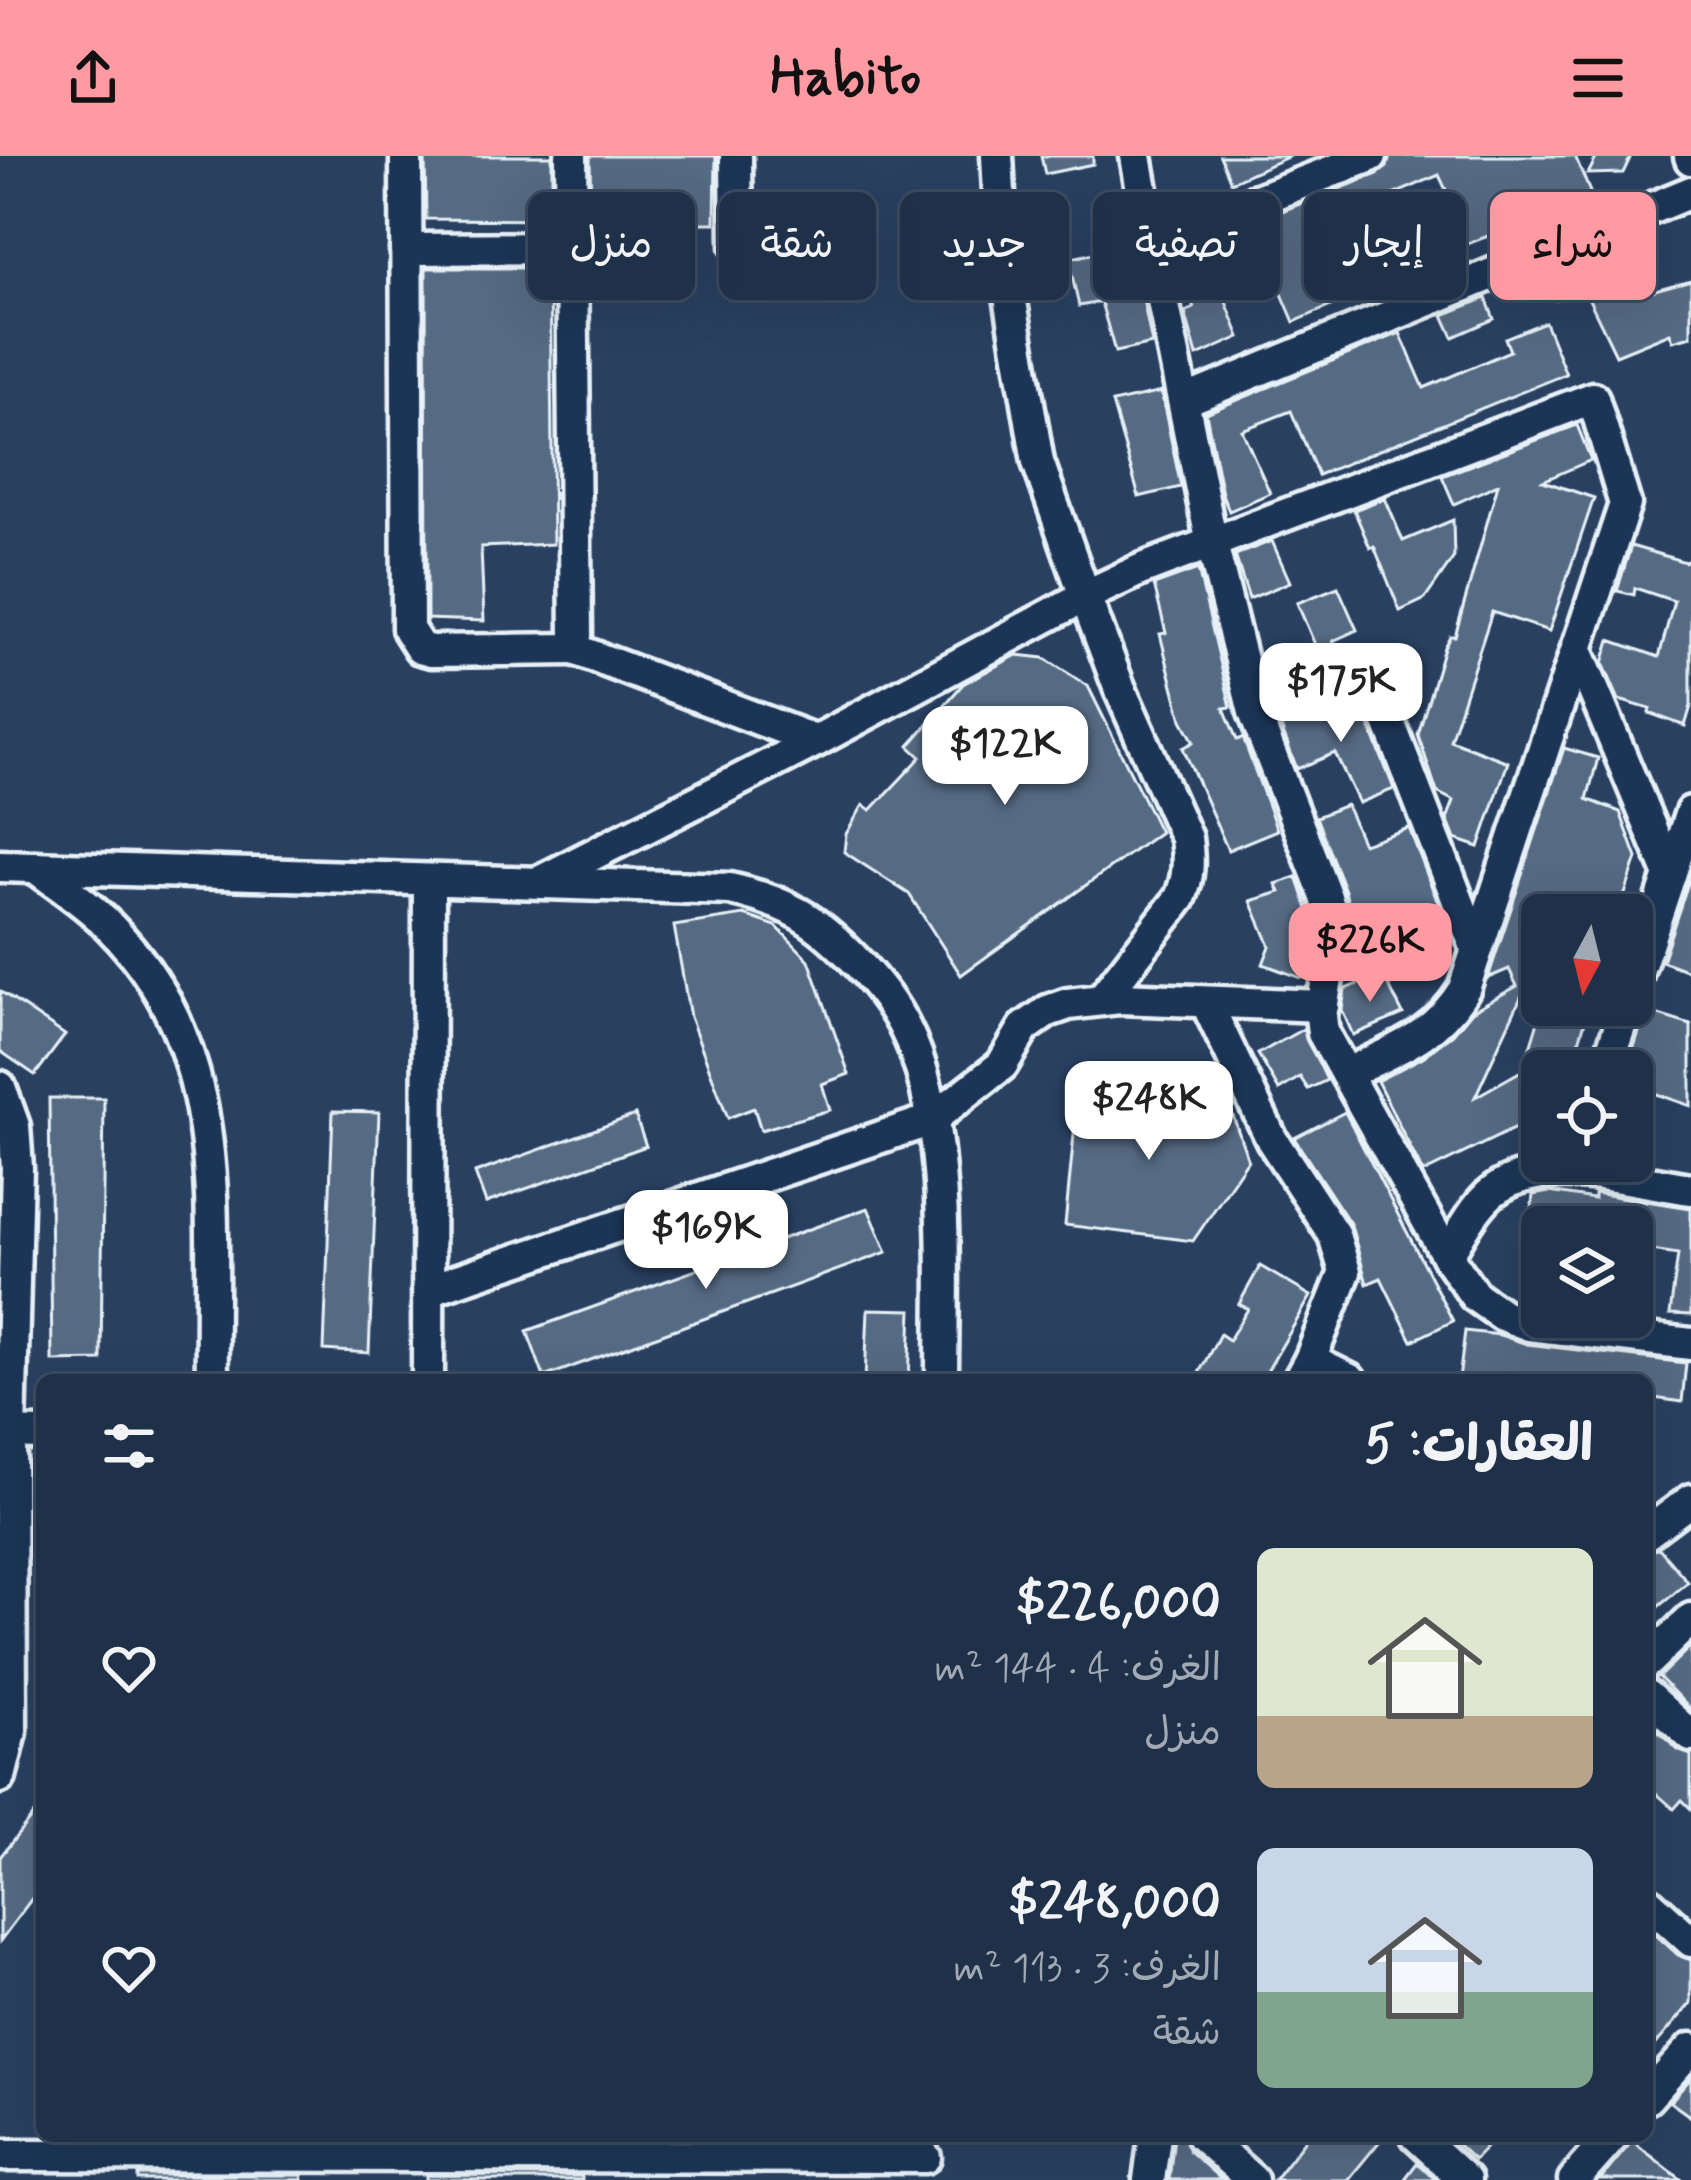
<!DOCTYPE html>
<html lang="ar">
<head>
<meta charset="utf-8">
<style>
	:root { --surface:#1f3049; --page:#273850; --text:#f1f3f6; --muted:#a1a9b4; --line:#3c4b61; --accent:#ff9aa2 }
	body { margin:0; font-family:Mynerve,"Playpen Sans Arabic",sans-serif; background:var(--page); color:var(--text); direction:rtl; height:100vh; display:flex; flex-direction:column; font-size:45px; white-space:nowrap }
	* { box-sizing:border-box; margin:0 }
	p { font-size:39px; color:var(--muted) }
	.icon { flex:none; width:66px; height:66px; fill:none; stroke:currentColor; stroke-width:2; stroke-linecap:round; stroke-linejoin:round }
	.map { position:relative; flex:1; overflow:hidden; direction:ltr }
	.panel { position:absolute; left:36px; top:1218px; width:1617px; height:768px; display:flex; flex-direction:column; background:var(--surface); border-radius:18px; box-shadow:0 12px 48px #0002,0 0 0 3px var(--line); direction:rtl }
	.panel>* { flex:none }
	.banner { position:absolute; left:36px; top:36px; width:1620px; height:108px; direction:rtl; display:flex; gap:24px }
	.needle { width:78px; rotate:187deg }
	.tools { position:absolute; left:1521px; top:738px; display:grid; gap:24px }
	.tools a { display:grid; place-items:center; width:132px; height:132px; border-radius:18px; background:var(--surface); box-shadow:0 12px 48px #0002,0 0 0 3px var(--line); font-size:60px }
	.price { position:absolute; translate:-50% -102px; padding:0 27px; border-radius:24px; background:#fff; color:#222; font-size:39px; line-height:78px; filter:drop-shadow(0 3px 6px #0008) }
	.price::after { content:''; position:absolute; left:50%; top:72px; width:36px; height:27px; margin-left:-18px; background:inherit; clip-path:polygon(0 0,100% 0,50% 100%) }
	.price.selected { background:var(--accent); color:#111 }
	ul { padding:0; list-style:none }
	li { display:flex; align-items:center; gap:36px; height:300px; padding:0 60px }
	li span { display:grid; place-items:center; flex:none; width:336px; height:240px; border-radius:18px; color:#555 }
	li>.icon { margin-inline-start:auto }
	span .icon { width:144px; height:144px; fill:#fffc; stroke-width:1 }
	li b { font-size:51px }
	h2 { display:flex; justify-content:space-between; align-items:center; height:144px; padding:0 60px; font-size:51px }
	.pill { padding:0 42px; border-radius:18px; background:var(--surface); box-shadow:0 12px 48px #0002,0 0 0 3px var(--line); font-size:42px; line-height:108px }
	.pill.selected { background:var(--accent); color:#111 }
	header { display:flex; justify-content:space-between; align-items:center; height:156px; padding:0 60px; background:var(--accent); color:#111; font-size:54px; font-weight:800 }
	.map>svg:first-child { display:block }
</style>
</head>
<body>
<header><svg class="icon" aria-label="menu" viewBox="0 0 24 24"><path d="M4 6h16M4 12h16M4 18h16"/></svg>Habito<svg class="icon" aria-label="share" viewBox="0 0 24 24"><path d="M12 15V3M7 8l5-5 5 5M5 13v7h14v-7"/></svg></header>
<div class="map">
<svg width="1691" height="2024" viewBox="0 0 1691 2024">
	<rect width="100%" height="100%" fill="#294061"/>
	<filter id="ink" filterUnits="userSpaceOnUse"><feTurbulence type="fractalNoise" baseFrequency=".00833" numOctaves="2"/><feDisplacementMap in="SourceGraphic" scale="24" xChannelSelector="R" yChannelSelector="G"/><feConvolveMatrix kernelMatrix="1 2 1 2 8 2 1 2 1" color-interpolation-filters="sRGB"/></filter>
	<g filter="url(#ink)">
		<g fill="#556a83" stroke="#e8f1f8" stroke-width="3">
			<polygon points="425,0 552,0 552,64 426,63"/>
			<polygon points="590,0 716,0 715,67 594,67 591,64"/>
			<polygon points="1041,0 1093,0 1093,8 1045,18"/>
			<polygon points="1220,0 1290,0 1231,26"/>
			<polygon points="1390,0 1575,0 1592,41 1467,88 1464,95 1426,112 1410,71 1455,53 1439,19 1353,56 1383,126 1349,142 1294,166 1265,98 1216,121 1240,181 1197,200 1185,156 1194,152 1173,97 1378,18 1387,11"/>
			<polygon points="1597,0 1631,0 1623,17 1588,18"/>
			<polygon points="1618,87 1637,139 1691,124 1691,180 1673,185 1670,177 1616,199 1585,135 1554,144 1544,118"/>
			<polygon points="1132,89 1152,188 1115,196 1101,146 1079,150 1068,103"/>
			<polygon points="426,112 550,112 553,388 481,391 484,465 427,463"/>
			<polygon points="1486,142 1494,163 1453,181 1443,159"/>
			<polygon points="1545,166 1566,218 1318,319 1291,255 1242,274 1270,337 1229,355 1222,338 1206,257 1400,177 1424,232 1510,195 1505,182"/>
			<polygon points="1161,236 1181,331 1139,341 1112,247"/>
			<polygon points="1577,269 1591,304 1543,325 1594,342 1549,475 1492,456 1450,584 1508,606 1479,691 1455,683 1447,663 1454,645 1437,636 1418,579 1444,491 1450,480 1455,480 1498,328 1454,348 1442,320"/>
			<polygon points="1385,342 1403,385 1453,364 1454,401 1425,443 1400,455 1374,390 1370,392 1354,354"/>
			<polygon points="1272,385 1290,426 1249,443 1235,399"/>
			<polygon points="1631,390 1685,406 1691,403 1691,550 1685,570 1649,557 1650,553 1619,544 1603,507 1610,484 1659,501 1674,445 1635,432 1634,439 1617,435"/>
			<polygon points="1198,413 1231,551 1224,552 1237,584 1243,582 1277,674 1228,694 1183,592 1194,586 1182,564 1170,518 1160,478 1166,477 1154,429"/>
			<polygon points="1338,431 1357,474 1333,485 1352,528 1308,536 1298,514 1322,505 1297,447"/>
			<polygon points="1017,499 1044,502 1088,530 1160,676 961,819 909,738 844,696 846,678 863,649 871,654 921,601 909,590 963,528"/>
			<polygon points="1357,538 1394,633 1359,647 1335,597 1297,613 1280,568"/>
			<polygon points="1564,592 1598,602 1587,643 1620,656 1637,702 1618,759 1542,759 1542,785 1532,817 1475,941 1523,914 1543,849 1590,849 1570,915 1528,915 1542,942 1542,959 1423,1017 1377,925 1423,901 1453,878 1472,855 1517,830 1509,813 1488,822"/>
			<polygon points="1346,649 1363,688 1409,672 1450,778 1429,825 1358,789 1345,735 1316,661"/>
			<polygon points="1691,718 1691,816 1662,805"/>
			<polygon points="1297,721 1315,774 1311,800 1301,822 1263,808 1270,790 1251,745 1280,736 1276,728"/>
			<polygon points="744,759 776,770 809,804 849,918 822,928 830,954 761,974 754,952 728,962 690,861 674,770"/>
			<polygon points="1383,818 1403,858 1353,879 1342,854 1345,833"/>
			<polygon points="0,835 65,879 35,919 0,895"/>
			<polygon points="1646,855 1691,869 1691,950 1654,937 1636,995 1632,995 1632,915 1626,915"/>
			<polygon points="1303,873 1327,924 1308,933 1300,921 1279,934 1258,898"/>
			<polygon points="1079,928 1158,935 1156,945 1231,954 1248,1004 1193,1085 1065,1069"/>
			<polygon points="49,942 104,942 101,1204 52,1205"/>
			<polygon points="333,955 379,956 369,1197 324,1194"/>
			<polygon points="1345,956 1453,1165 1412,1185 1381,1122 1367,1128 1351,1069 1294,982"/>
			<polygon points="635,959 646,990 486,1047 475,1017"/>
			<polygon points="1549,1036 1594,1043 1594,1037 1691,1052 1691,1159 1670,1158 1678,1098 1632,1091 1632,1071 1542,1071 1542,1142 1522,1139 1533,1039"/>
			<polygon points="868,1052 887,1096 544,1221 527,1175"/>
			<polygon points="1260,1110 1311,1140 1262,1224 1211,1224 1199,1217 1220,1178 1229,1184 1248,1153 1239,1148"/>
			<polygon points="868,1153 912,1154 909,1224 865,1224"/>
			<polygon points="1465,1175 1500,1179 1527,1188 1686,1207 1682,1246 1647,1241 1647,1224 1548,1224 1506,1216 1505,1224 1459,1224"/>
			<polygon points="1659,1392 1688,1426 1647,1460 1647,1396"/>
			<polygon points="1691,1490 1691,1554 1659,1521"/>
			<polygon points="1647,1566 1678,1594 1691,1599 1691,1653 1682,1644 1674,1653 1647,1629"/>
			<polygon points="42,1648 42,1729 0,1785 0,1701"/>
			<polygon points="1647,1771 1678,1799 1691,1804 1691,1847 1647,1899"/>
			<polygon points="1691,1922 1691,1961 1670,1946"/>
			<polygon points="1174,1980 1183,1980 1189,1995 1222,2024 1169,2024"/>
			<polygon points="1308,1980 1384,1980 1348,2024 1274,2024"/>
			<polygon points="1448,1980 1497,1980 1474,2004"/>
			<polygon points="1632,1985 1682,2024 1600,2024"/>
			<polygon points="1417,2007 1436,2024 1404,2024"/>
			<polygon points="138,2019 302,2019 303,2024 138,2024"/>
			<polygon points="426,2019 582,2020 582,2024 426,2024"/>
		</g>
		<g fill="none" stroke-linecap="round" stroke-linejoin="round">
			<defs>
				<g id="minor">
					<polyline points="406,0 408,473 420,492 431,495 574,493 576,479 571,0"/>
					<polyline points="736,0 737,90"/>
					<path d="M997,0l5,93 36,213 47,134 55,-26 453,-172 32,106 -161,485c-30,49 -69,60 -118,85"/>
					<polyline points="1136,0 1151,85 1371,0"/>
					<polyline points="1690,0 1691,3"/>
					<polyline points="1151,85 1212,388 1254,556 1326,741 1335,772 1321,860 1323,877 1447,1100 1475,1140 1502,1159 1529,1169 1691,1188"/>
					<polyline points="406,93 572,92"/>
					<polyline points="1184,245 1691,36"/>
					<polyline points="574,493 816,585"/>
					<polyline points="1577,494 1670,719"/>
					<polyline points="1369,514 1477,794"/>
					<path d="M0,710l730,23c57,13 85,29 125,71 18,19 37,42 49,66 48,93 38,251 38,354"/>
					<path d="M35,711c22,17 46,32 66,51 134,127 108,294 111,462"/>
					<path d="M539,726l277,-141 269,-145 34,91 67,151c3,23 3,39 -6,60l-78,101"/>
					<polyline points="1632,833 1691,656"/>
					<polyline points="1206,846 1272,984 1334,1079 1345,1116 1310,1204"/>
					<polyline points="1605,915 1627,849"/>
					<polyline points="0,931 14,970 17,1012 10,1277 11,1576 0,1621"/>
					<path d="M1447,1100c13,-21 25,-45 43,-62 48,-42 143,-13 201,-5"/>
					<polyline points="431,1133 931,964 1002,909 1024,872 1048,855 1068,848 1120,842 1323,850"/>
					<polyline points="428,1224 429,724"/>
					<polyline points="1299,1224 1310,1204 1350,1224"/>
					<polyline points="0,1277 42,1278"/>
					<polyline points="1647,1377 1691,1344"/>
					<polyline points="1647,1506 1691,1463"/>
					<polyline points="1647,1540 1691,1580"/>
					<polyline points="1647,1745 1691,1785"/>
					<polyline points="1647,1942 1691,1893"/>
					<polyline points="1202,1980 1252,2024"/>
					<polyline points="1417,1980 1465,2024"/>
					<polyline points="0,1999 925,2001"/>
					<polyline points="1149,2024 1155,1980"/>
					<polyline points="1574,2024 1613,1980"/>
				</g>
			</defs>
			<use href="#minor" stroke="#e8f1f8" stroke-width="39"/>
			<use href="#minor" stroke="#1d3557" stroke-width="30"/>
		</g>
	</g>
</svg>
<div class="tools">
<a><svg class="needle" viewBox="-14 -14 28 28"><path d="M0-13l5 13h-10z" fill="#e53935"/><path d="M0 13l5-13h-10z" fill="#a1a9b4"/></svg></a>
<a><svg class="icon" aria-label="locate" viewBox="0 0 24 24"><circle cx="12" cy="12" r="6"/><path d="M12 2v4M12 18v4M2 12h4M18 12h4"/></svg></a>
<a><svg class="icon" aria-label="layers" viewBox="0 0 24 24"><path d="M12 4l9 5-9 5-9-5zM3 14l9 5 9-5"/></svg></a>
</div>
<b class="price" style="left:1341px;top:589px">$175K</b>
<b class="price" style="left:1005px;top:652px">$122K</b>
<b class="price selected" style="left:1370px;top:849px">$226K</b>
<b class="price" style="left:1149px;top:1007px">$248K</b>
<b class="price" style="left:706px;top:1136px">$169K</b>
<div class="banner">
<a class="pill selected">شراء</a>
<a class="pill">إيجار</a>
<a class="pill">تصفية</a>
<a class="pill">جديد</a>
<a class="pill">شقة</a>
<a class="pill">منزل</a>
</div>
<section class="panel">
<h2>العقارات: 5<svg class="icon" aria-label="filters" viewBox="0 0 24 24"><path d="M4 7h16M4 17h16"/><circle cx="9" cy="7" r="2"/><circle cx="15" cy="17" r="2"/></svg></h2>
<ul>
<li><span style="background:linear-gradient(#dfe7d0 70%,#b9a48a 0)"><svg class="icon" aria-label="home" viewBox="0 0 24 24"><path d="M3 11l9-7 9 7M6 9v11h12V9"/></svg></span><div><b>$226,000</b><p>الغرف: 4 · 144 m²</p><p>منزل</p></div><svg class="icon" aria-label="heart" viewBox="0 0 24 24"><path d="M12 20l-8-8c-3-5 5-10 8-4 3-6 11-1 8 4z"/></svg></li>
<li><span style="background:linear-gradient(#c9d6e8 60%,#7fa58c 0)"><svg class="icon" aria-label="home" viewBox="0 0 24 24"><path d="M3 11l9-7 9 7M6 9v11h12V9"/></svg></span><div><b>$248,000</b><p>الغرف: 3 · 113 m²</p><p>شقة</p></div><svg class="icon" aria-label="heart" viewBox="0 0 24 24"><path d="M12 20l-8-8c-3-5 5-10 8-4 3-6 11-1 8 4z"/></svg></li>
</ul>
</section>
</div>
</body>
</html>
